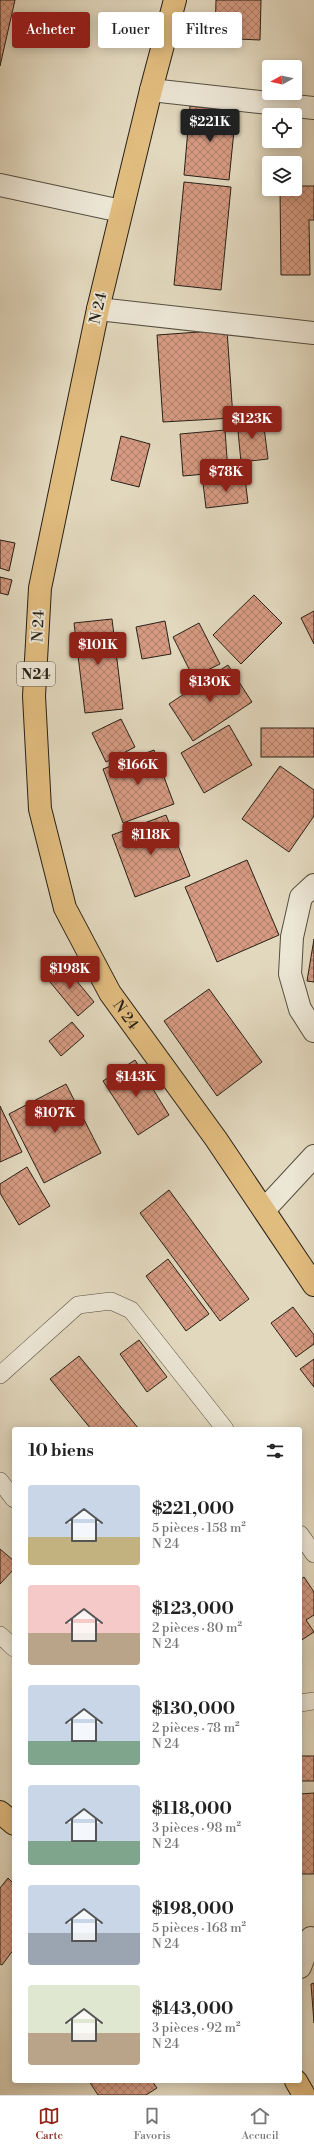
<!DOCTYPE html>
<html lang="fr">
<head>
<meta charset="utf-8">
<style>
	:root { --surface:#fff; --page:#f6f6f6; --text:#222; --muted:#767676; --line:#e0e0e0; --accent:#8f2418 }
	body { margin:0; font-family:"Libre Bodoni",serif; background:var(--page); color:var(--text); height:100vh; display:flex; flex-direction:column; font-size:15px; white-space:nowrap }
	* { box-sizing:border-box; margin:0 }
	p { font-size:13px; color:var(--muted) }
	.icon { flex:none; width:22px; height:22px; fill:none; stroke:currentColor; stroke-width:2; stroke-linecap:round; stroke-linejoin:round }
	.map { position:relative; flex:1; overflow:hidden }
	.drawer { position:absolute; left:12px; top:1427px; width:290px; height:656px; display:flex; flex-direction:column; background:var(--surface); border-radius:4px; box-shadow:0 2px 10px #0003 }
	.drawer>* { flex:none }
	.hud { position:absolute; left:12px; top:12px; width:290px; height:36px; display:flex; gap:8px }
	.needle { width:26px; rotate:262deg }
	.controls { position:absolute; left:262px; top:60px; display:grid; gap:8px }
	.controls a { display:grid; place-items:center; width:40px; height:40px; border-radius:4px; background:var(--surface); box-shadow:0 2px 10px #0003; font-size:20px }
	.price { position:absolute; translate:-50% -34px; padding:0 9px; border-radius:4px; background:var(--accent); color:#fff; font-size:13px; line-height:26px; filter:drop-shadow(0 1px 2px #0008) }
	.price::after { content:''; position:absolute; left:50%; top:24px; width:12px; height:9px; margin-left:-6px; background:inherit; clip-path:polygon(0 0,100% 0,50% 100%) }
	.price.selected { background:#222; color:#fff }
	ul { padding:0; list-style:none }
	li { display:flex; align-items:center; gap:12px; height:100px; padding:0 16px }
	li span { display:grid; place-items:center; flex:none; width:112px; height:80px; border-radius:4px; color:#555 }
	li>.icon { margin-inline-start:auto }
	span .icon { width:48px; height:48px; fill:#fffc; stroke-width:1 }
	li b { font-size:17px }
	h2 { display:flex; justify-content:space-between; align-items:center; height:48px; padding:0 16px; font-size:17px }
	.pill { padding:0 14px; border-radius:4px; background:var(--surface); box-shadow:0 2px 10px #0003; font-size:14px; line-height:36px }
	.pill.selected { background:var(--accent); color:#fff }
	.tabs { display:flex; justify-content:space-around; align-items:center; height:56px; border-top:1px solid var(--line); background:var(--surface); font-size:11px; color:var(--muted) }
	.tabs a { display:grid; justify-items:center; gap:2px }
	.tabs .selected { color:var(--accent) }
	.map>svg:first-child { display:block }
</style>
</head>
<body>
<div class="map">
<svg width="314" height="2095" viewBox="0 0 314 2095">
	<defs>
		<pattern id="building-cross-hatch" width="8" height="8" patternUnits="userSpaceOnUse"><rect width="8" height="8" fill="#d59a81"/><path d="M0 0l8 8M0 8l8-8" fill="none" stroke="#ad7d69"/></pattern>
	</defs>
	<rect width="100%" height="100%" fill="#e2d8be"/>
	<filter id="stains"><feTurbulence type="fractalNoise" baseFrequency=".005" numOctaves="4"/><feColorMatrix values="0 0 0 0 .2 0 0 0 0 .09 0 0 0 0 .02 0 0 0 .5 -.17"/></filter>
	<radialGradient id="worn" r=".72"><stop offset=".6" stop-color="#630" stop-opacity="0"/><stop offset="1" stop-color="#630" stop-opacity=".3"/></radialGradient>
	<g fill="url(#building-cross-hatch)" stroke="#282117">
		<polygon points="0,0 15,0 0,66"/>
		<polygon points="216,0 261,0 260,40 215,38"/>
		<polygon points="190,106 236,111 229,180 184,175"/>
		<polygon points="184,182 231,187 221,290 174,285"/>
		<polygon points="295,186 314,186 314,220 309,220 310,275 281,275 280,189 295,189"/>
		<polygon points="227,330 233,418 163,422 157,335"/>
		<polygon points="263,419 268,459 241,462 237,421"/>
		<polygon points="225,430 228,472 183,476 180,434"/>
		<polygon points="121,436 150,444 139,487 111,480"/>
		<polygon points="245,478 248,503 206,508 203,483"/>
		<polygon points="0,540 15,543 9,571 0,568"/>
		<polygon points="0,577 12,580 8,595 0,593"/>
		<polygon points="254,595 282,623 241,664 213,635"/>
		<polygon points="314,611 314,644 301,618"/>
		<polygon points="112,619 123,709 85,713 74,623"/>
		<polygon points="165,621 171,654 142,659 136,627"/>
		<polygon points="199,623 220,664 193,677 173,637"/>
		<polygon points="228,665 252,702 193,741 169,704"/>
		<polygon points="121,719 135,747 106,762 92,733"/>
		<polygon points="229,725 252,765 204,793 181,753"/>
		<rect x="261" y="728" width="53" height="29"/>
		<polygon points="154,750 174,804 123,823 103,769"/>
		<polygon points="280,766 314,790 314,816 289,852 242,819"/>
		<polygon points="166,815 190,876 135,897 112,835"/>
		<polygon points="247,860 279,935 217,962 185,887"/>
		<polygon points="314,939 314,982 307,981"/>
		<polygon points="62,963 94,1002 78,1016 46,977"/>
		<polygon points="209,989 262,1062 217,1096 164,1021"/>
		<polygon points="72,1022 84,1036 61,1056 49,1041"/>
		<polygon points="135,1060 169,1115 138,1135 103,1081"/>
		<polygon points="66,1084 101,1153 44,1183 9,1114"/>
		<polygon points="0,1106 22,1152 0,1162"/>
		<polygon points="27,1167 50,1206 19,1225 0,1193 0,1184"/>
		<polygon points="169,1190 249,1299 220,1321 140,1213"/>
		<polygon points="168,1259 209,1314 186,1331 146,1276"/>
		<polygon points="293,1307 314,1335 314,1344 296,1357 271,1323"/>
		<polygon points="139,1340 167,1377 147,1392 120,1354"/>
		<polygon points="79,1356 139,1429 91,1429 50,1379"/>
		<polygon points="314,1359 314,1387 300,1369"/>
		<polygon points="0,1549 14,1561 14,1569 0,1584"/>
		<polygon points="304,1577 314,1592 314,1615 306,1620 314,1632 300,1641 300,1580"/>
		<rect x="300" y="1756" width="14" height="25"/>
		<polygon points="314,1793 314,1874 300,1874 300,1794"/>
		<polygon points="8,1878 14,1884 14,1949 2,1965 0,1964 0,1888"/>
		<polygon points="314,1983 314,2023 311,1984"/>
		<polygon points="89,2081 152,2081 157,2088 146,2095 98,2095"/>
	</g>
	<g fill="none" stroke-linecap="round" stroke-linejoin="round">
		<defs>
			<g id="service">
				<polyline points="0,1375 78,1305 111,1301 131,1310 225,1429"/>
				<polyline points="0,1481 14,1499"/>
				<polyline points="300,1534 314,1554"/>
				<polyline points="0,1635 14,1648"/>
				<polyline points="300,1703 314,1701"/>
			</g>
			<g id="minor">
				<polyline points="151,90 314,108"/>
				<polyline points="0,185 121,211"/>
				<polyline points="98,309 314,333"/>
				<polyline points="314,885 301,897 292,937 290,974 300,1009 314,1031"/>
				<polyline points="264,1210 314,1156"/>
			</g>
			<polyline id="tertiary" points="300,1967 311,1938"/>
			<g id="primary">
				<path id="s1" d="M175,0l-24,90 -53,219 -58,279 -6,108 6,113 25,99 45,85 106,146 98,146"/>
				<polyline points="0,1812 14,1824"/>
				<polyline points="296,2081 304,2095"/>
			</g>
		</defs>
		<use href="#service" stroke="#564f41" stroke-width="18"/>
		<use href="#minor" stroke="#564f41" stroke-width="24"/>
		<use href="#tertiary" stroke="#564f41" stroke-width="24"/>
		<use href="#primary" stroke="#282117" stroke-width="24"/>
		<use href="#service" stroke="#ece6d5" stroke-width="17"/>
		<use href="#minor" stroke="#ece6d5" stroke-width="22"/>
		<use href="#tertiary" stroke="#ece6d5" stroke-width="22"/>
		<use href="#primary" stroke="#e1bc7f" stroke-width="22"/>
	</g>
	<g text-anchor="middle" stroke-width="4" stroke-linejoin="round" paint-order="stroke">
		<rect fill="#ece6d5" stroke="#635c50" stroke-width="1" x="17" y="662" width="38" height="24" rx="3"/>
		<g font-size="14" font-weight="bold" fill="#282117">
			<text x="36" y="679">N24</text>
		</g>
		<g font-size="15" fill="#282117" stroke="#ece6d5">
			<text transform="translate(98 308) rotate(-77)" y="5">N 24</text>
			<text transform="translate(38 626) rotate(-87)" y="5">N 24</text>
			<text dy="5" stroke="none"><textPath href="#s1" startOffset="1050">N 24</textPath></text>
		</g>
	</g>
	<rect width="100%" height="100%" filter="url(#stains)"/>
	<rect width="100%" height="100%" fill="url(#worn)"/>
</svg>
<div class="controls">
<a><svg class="needle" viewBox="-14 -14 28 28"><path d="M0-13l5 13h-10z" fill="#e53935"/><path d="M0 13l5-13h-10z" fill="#767676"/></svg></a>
<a><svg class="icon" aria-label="locate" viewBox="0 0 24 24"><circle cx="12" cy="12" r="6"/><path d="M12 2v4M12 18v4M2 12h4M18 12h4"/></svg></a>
<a><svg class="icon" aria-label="layers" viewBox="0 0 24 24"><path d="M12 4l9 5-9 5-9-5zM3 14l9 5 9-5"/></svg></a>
</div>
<b class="price selected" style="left:210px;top:143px">$221K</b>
<b class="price" style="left:252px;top:440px">$123K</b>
<b class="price" style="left:226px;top:493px">$78K</b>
<b class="price" style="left:98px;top:666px">$101K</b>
<b class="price" style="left:210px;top:703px">$130K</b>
<b class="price" style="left:138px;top:786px">$166K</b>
<b class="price" style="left:151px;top:856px">$118K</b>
<b class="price" style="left:70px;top:990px">$198K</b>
<b class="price" style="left:136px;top:1098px">$143K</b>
<b class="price" style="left:55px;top:1134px">$107K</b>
<div class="hud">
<a class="pill selected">Acheter</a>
<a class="pill">Louer</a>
<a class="pill">Filtres</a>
</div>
<section class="drawer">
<h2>10 biens<svg class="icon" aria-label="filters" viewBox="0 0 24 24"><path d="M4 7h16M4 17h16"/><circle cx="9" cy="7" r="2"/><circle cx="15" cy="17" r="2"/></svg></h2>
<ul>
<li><span style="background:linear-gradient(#c9d6e8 65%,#c2b280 0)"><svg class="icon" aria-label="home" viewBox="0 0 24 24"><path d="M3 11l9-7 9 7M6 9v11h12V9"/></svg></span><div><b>$221,000</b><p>5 pièces · 158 m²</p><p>N 24</p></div></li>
<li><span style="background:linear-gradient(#f6c9c9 60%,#b9a48a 0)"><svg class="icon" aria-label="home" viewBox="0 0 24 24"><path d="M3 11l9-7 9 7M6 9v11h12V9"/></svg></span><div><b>$123,000</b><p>2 pièces · 80 m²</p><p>N 24</p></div></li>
<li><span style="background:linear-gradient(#c9d6e8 70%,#7fa58c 0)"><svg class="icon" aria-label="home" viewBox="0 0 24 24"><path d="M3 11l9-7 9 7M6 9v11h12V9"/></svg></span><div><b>$130,000</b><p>2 pièces · 78 m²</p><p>N 24</p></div></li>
<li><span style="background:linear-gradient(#c9d6e8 70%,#7fa58c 0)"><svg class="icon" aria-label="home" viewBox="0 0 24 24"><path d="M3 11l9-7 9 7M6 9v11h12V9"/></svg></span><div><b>$118,000</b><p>3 pièces · 98 m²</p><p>N 24</p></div></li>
<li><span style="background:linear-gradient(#c9d6e8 60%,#9aa5b1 0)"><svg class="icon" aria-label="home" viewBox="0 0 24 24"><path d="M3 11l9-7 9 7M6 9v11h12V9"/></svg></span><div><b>$198,000</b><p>5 pièces · 168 m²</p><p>N 24</p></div></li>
<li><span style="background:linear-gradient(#dfe7d0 60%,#b9a48a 0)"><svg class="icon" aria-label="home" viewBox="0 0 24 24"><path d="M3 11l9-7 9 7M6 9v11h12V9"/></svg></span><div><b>$143,000</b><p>3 pièces · 92 m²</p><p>N 24</p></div></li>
</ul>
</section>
</div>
<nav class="tabs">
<a class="selected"><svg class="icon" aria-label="map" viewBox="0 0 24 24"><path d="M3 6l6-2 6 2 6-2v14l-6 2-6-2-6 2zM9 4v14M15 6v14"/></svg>Carte</a>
<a><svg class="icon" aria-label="saved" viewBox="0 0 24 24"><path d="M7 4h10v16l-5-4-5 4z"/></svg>Favoris</a>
<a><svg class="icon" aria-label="home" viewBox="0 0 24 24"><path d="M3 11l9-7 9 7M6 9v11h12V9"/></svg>Accueil</a>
</nav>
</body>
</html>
